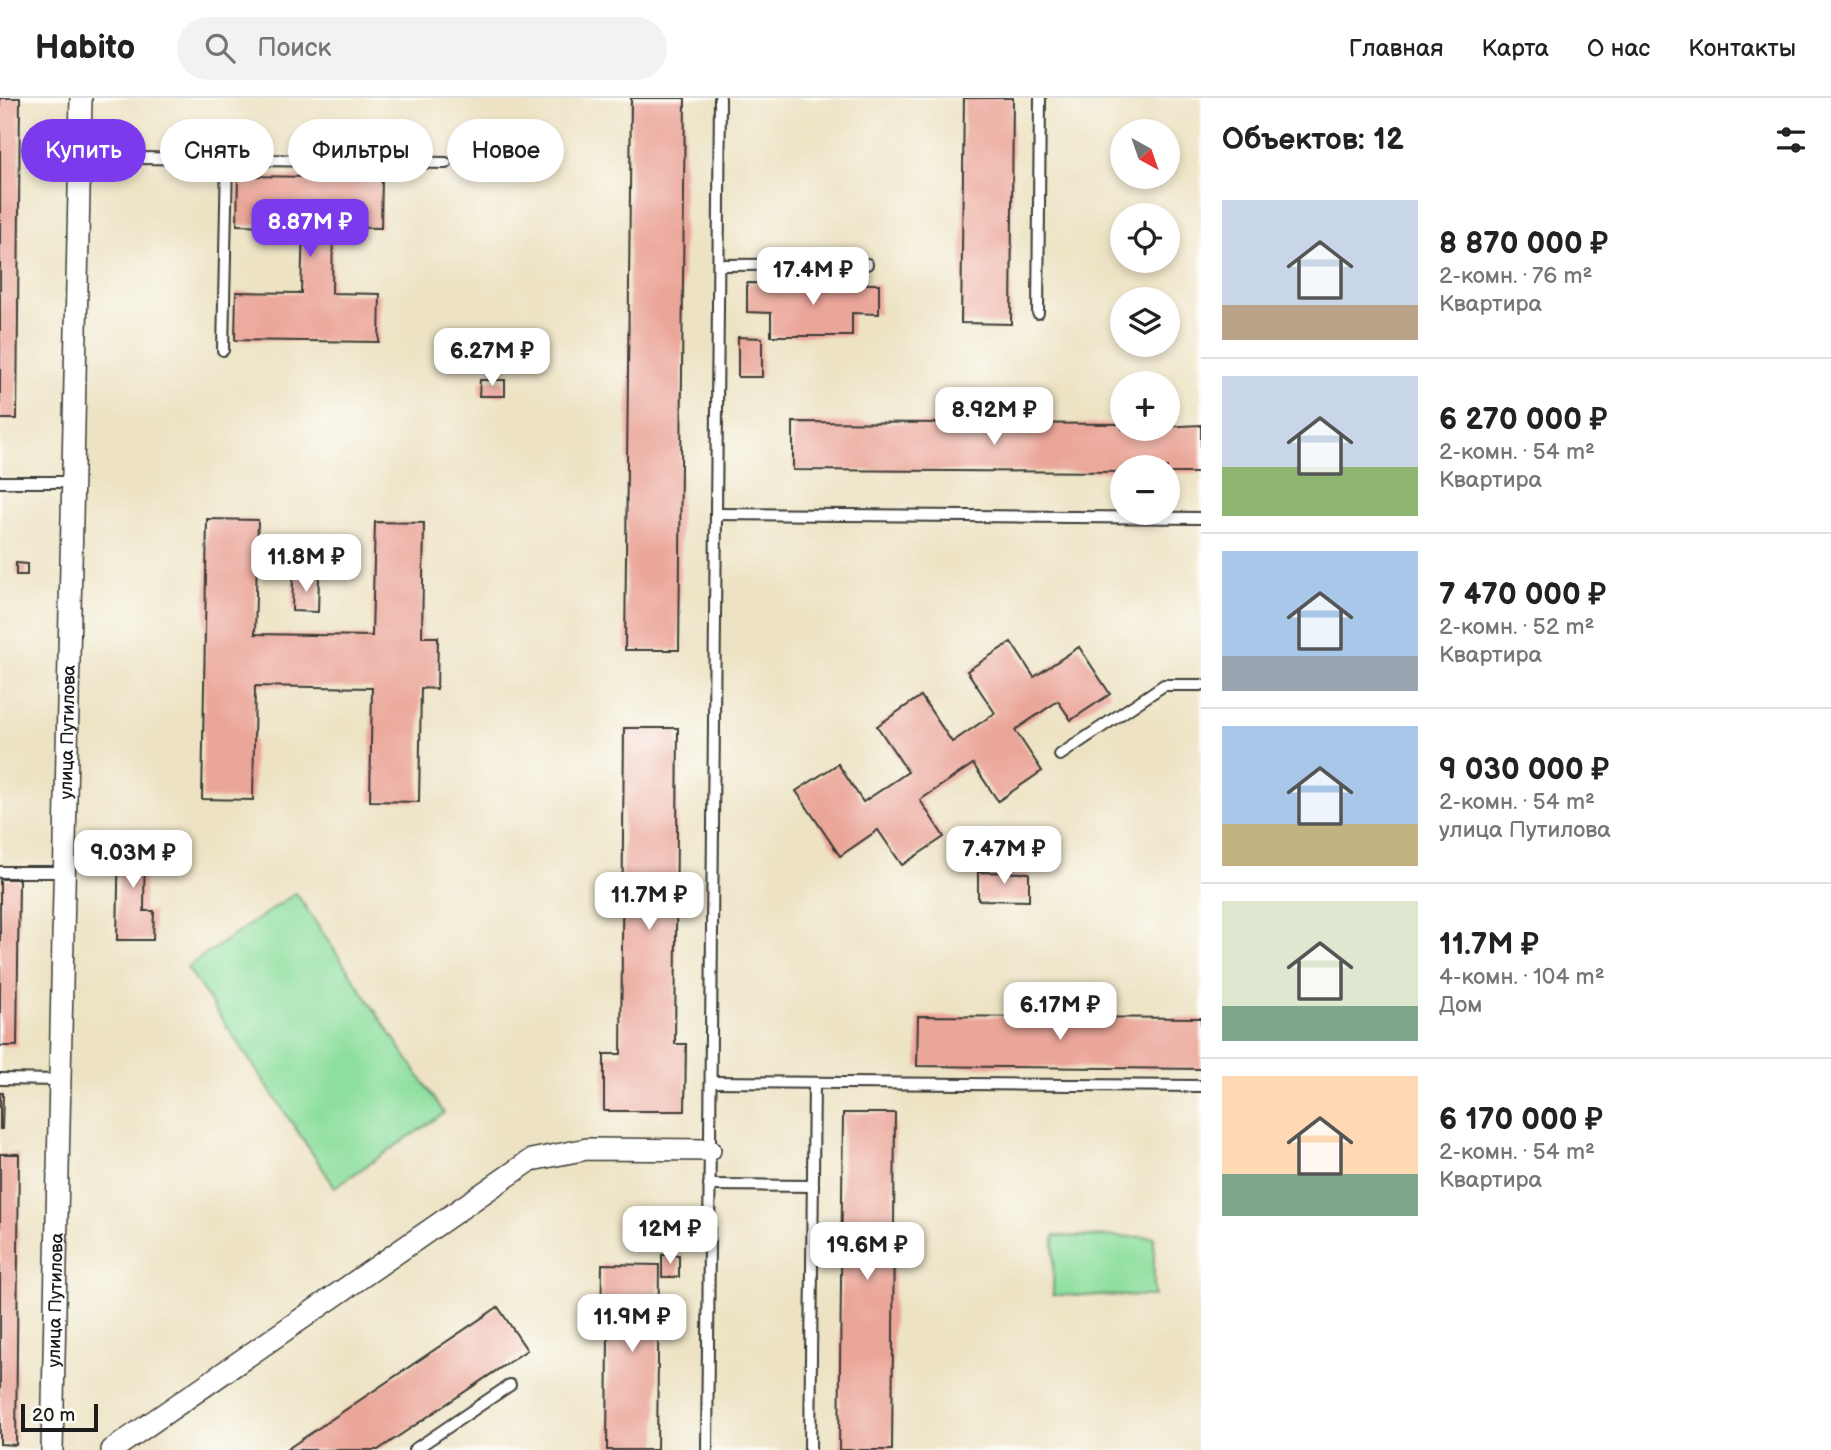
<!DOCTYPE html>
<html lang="ru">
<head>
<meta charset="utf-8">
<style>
	:root { --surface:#fff; --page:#f2f2f2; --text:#222; --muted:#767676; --line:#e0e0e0; --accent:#7c3aed }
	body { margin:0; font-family:"Balsamiq Sans",sans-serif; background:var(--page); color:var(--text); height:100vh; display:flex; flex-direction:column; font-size:26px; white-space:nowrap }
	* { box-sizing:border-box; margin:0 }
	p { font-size:23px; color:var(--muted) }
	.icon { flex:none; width:38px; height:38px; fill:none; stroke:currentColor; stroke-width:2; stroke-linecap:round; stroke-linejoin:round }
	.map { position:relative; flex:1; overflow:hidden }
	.drawer { display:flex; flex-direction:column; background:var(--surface); width:630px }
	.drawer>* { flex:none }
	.guide { position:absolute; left:21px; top:21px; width:665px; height:63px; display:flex; gap:14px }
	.needle { width:46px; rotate:140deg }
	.controls { position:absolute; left:1110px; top:21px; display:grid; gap:14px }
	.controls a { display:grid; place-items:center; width:70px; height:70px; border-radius:50%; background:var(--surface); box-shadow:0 4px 10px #0003; font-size:35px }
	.scale { position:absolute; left:21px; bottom:18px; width:77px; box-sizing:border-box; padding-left:7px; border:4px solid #1c1c1c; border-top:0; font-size:19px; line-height:24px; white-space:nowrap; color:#1c1c1c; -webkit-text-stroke:5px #fdfcf7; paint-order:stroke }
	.price { position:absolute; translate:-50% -60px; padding:0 16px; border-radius:14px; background:#fff; color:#222; font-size:23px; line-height:46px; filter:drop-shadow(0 2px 4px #0008) }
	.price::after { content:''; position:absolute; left:50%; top:42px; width:21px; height:16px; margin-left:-10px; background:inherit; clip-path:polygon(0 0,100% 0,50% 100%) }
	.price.current { background:var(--accent); color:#fff }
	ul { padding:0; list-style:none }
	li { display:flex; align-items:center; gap:21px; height:175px; padding:0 21px }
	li+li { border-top:2px solid var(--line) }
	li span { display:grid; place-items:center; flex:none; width:196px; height:140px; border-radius:0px; color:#555 }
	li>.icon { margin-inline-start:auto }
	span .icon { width:84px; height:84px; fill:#fffc; stroke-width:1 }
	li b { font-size:30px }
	h2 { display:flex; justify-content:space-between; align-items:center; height:84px; padding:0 21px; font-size:30px }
	.chip { padding:0 24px; border-radius:32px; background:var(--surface); box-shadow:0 4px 10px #0003; font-size:24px; line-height:63px }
	.chip.current { background:var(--accent); color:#fff }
	header { display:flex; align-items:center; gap:42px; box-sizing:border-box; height:98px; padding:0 35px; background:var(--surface); border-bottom:2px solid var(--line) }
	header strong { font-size:33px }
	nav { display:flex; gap:38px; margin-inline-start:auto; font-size:24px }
	.search { width:490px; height:63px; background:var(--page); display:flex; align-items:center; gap:18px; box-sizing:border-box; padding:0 24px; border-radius:38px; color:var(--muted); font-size:26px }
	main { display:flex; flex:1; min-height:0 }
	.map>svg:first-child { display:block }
</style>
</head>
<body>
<header>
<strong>Habito</strong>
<div class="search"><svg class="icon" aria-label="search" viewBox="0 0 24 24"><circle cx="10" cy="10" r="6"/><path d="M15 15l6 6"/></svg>Поиск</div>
<nav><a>Главная</a><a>Карта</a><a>О нас</a><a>Контакты</a></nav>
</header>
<main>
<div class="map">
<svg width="1201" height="1352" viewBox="0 0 1201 1352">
	<rect width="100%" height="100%" fill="#fdfcf7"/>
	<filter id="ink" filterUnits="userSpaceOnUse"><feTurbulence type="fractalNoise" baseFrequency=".0143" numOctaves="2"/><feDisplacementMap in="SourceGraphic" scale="14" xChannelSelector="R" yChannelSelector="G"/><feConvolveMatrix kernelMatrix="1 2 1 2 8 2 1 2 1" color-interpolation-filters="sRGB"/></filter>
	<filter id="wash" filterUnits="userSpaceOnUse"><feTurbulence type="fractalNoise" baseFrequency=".00686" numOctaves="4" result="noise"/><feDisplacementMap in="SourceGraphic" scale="28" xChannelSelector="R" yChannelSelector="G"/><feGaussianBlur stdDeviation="1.57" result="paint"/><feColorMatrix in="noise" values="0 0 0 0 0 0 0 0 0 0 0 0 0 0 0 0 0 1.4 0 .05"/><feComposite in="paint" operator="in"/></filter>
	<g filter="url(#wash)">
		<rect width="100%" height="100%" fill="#ede3c4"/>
		<g fill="#8edf9f" stroke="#557e5e" stroke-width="2">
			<polygon points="296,795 444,1015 335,1089 187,869"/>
			<polygon points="1054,1138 1154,1139 1154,1198 1053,1197"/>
		</g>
		<g id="blocks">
			<g fill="#eba69a">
				<polygon points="0,0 20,0 17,321 0,321"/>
				<polygon points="631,0 685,0 679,552 625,552"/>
				<polygon points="964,0 1013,0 1011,226 961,225"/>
				<polygon points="238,78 382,80 381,130 333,129 332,195 380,196 379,244 235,242 236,194 301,195 303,129 237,127"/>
				<polygon points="747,185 879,186 879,216 852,215 852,238 771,238 771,215 747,214"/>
				<polygon points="738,239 762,240 762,279 738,279"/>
				<polygon points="480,282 505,282 505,298 479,298"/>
				<polygon points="793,324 1122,326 1122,331 1201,327 1201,375 1167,375 1167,369 1122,369 1122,374 793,372"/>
				<polygon points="207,421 258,422 255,536 372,538 375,424 424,425 422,539 438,539 437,591 421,590 419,704 370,703 372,590 255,588 253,702 202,701"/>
				<polygon points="16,465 27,466 27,477 16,477"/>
				<polygon points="293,479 319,479 318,514 292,513"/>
				<polygon points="1011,544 1034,579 1079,549 1110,596 1071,622 1058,603 1015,632 1042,673 998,703 973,666 920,702 944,739 902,767 878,732 840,758 796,693 838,666 863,704 908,674 877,628 921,598 952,644 995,615 967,573"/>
				<polygon points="624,630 678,630 675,946 686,946 685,1013 604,1013 604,956 621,956"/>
				<polygon points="119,735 145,736 144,813 154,813 153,842 117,842"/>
				<polygon points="978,774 1029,775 1029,803 978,802"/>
				<polygon points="0,781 19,781 17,948 0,948"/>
				<polygon points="918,918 1201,920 1201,971 917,968"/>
				<polygon points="0,995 3,995 2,1031 0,1031"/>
				<polygon points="843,1015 895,1015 892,1352 839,1352"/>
				<polygon points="0,1056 19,1056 16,1347 0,1346"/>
				<rect x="662" y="1157" width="17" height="22"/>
				<polygon points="602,1166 659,1167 657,1352 607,1352 608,1236 601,1236"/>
				<polygon points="498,1209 527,1252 378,1352 286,1352"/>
			</g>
		</g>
	</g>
	<g filter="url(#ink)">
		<use href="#blocks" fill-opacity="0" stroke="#3b3a35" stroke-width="2"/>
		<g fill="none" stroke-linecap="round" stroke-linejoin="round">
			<defs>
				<g id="lane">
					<polyline points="79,59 446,65"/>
					<polyline points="719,167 867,166"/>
					<polyline points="1038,215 1040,0"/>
					<polyline points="223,252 227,61"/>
					<polyline points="0,384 72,384"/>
					<polyline points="717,416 1201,420"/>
					<polyline points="1060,657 1164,587 1201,587"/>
					<polyline points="0,774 64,774"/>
					<polyline points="0,981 60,982"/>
					<polyline points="711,984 1201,988"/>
					<polyline points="709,1087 813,1088"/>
					<polyline points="414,1352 510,1287"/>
					<polyline points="707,1352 720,0"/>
					<polyline points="810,1352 814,985"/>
				</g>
				<g id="street">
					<path id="s1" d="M52,1352l29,-1352"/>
					<polyline points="112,1352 531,1062 587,1051 710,1052"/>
				</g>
			</defs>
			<use href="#lane" stroke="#3b3a35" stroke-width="14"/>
			<use href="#street" stroke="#3b3a35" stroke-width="24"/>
			<use href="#lane" stroke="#fff" stroke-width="10"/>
			<use href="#street" stroke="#fff" stroke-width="21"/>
		</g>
	</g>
	<g text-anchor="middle" stroke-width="5" stroke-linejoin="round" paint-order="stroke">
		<g font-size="18" fill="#1c1c1c" stroke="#fdfcf7">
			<text dy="6" stroke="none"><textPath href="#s1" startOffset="718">улица Путилова</textPath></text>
			<text dy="6" stroke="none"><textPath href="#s1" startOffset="150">улица Путилова</textPath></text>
		</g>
	</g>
</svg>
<div class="controls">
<a><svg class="needle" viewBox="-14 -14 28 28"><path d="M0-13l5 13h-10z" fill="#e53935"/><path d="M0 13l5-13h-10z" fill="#767676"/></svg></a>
<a><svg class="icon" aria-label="locate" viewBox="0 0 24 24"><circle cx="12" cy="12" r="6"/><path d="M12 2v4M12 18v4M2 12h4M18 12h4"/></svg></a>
<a><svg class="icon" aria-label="layers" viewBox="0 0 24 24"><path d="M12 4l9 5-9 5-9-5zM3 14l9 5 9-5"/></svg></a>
<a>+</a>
<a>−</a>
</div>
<div class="scale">20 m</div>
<b class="price current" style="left:310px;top:161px">8.87M ₽</b>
<b class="price" style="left:813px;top:209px">17.4M ₽</b>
<b class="price" style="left:492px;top:290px">6.27M ₽</b>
<b class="price" style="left:994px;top:349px">8.92M ₽</b>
<b class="price" style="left:306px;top:496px">11.8M ₽</b>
<b class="price" style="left:1004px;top:788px">7.47M ₽</b>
<b class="price" style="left:133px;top:792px">9.03M ₽</b>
<b class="price" style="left:649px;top:834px">11.7M ₽</b>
<b class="price" style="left:1060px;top:944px">6.17M ₽</b>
<b class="price" style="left:670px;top:1168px">12M ₽</b>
<b class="price" style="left:867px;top:1184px">19.6M ₽</b>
<b class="price" style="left:632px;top:1256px">11.9M ₽</b>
<div class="guide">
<a class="chip current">Купить</a>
<a class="chip">Снять</a>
<a class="chip">Фильтры</a>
<a class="chip">Новое</a>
</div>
</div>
<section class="drawer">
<h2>Объектов: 12<svg class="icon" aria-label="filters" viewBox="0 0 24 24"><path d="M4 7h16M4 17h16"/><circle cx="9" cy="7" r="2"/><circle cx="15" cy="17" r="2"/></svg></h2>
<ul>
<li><span style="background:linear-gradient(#c9d6e8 75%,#b9a48a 0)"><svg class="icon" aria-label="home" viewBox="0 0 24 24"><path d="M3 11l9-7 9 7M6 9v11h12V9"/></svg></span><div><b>8 870 000 ₽</b><p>2-комн. · 76 m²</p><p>Квартира</p></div></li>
<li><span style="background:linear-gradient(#c9d6e8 65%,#8fb573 0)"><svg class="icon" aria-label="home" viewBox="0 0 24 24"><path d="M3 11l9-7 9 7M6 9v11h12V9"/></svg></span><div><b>6 270 000 ₽</b><p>2-комн. · 54 m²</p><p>Квартира</p></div></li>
<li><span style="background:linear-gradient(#a9c7e8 75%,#9aa5b1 0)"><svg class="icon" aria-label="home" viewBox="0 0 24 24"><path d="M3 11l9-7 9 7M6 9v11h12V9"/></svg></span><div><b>7 470 000 ₽</b><p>2-комн. · 52 m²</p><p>Квартира</p></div></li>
<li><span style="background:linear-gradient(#a9c7e8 70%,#c2b280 0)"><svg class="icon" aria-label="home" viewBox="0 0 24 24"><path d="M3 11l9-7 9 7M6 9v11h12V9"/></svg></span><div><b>9 030 000 ₽</b><p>2-комн. · 54 m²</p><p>улица Путилова</p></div></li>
<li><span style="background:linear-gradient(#dfe7d0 75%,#7fa58c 0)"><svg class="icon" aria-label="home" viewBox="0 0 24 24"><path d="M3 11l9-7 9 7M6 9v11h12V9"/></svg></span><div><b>11.7M ₽</b><p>4-комн. · 104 m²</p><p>Дом</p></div></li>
<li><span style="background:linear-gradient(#ffd9b3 70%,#7fa58c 0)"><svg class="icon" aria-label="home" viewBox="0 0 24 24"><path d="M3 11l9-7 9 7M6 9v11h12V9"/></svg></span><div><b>6 170 000 ₽</b><p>2-комн. · 54 m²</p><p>Квартира</p></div></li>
</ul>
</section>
</main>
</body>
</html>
